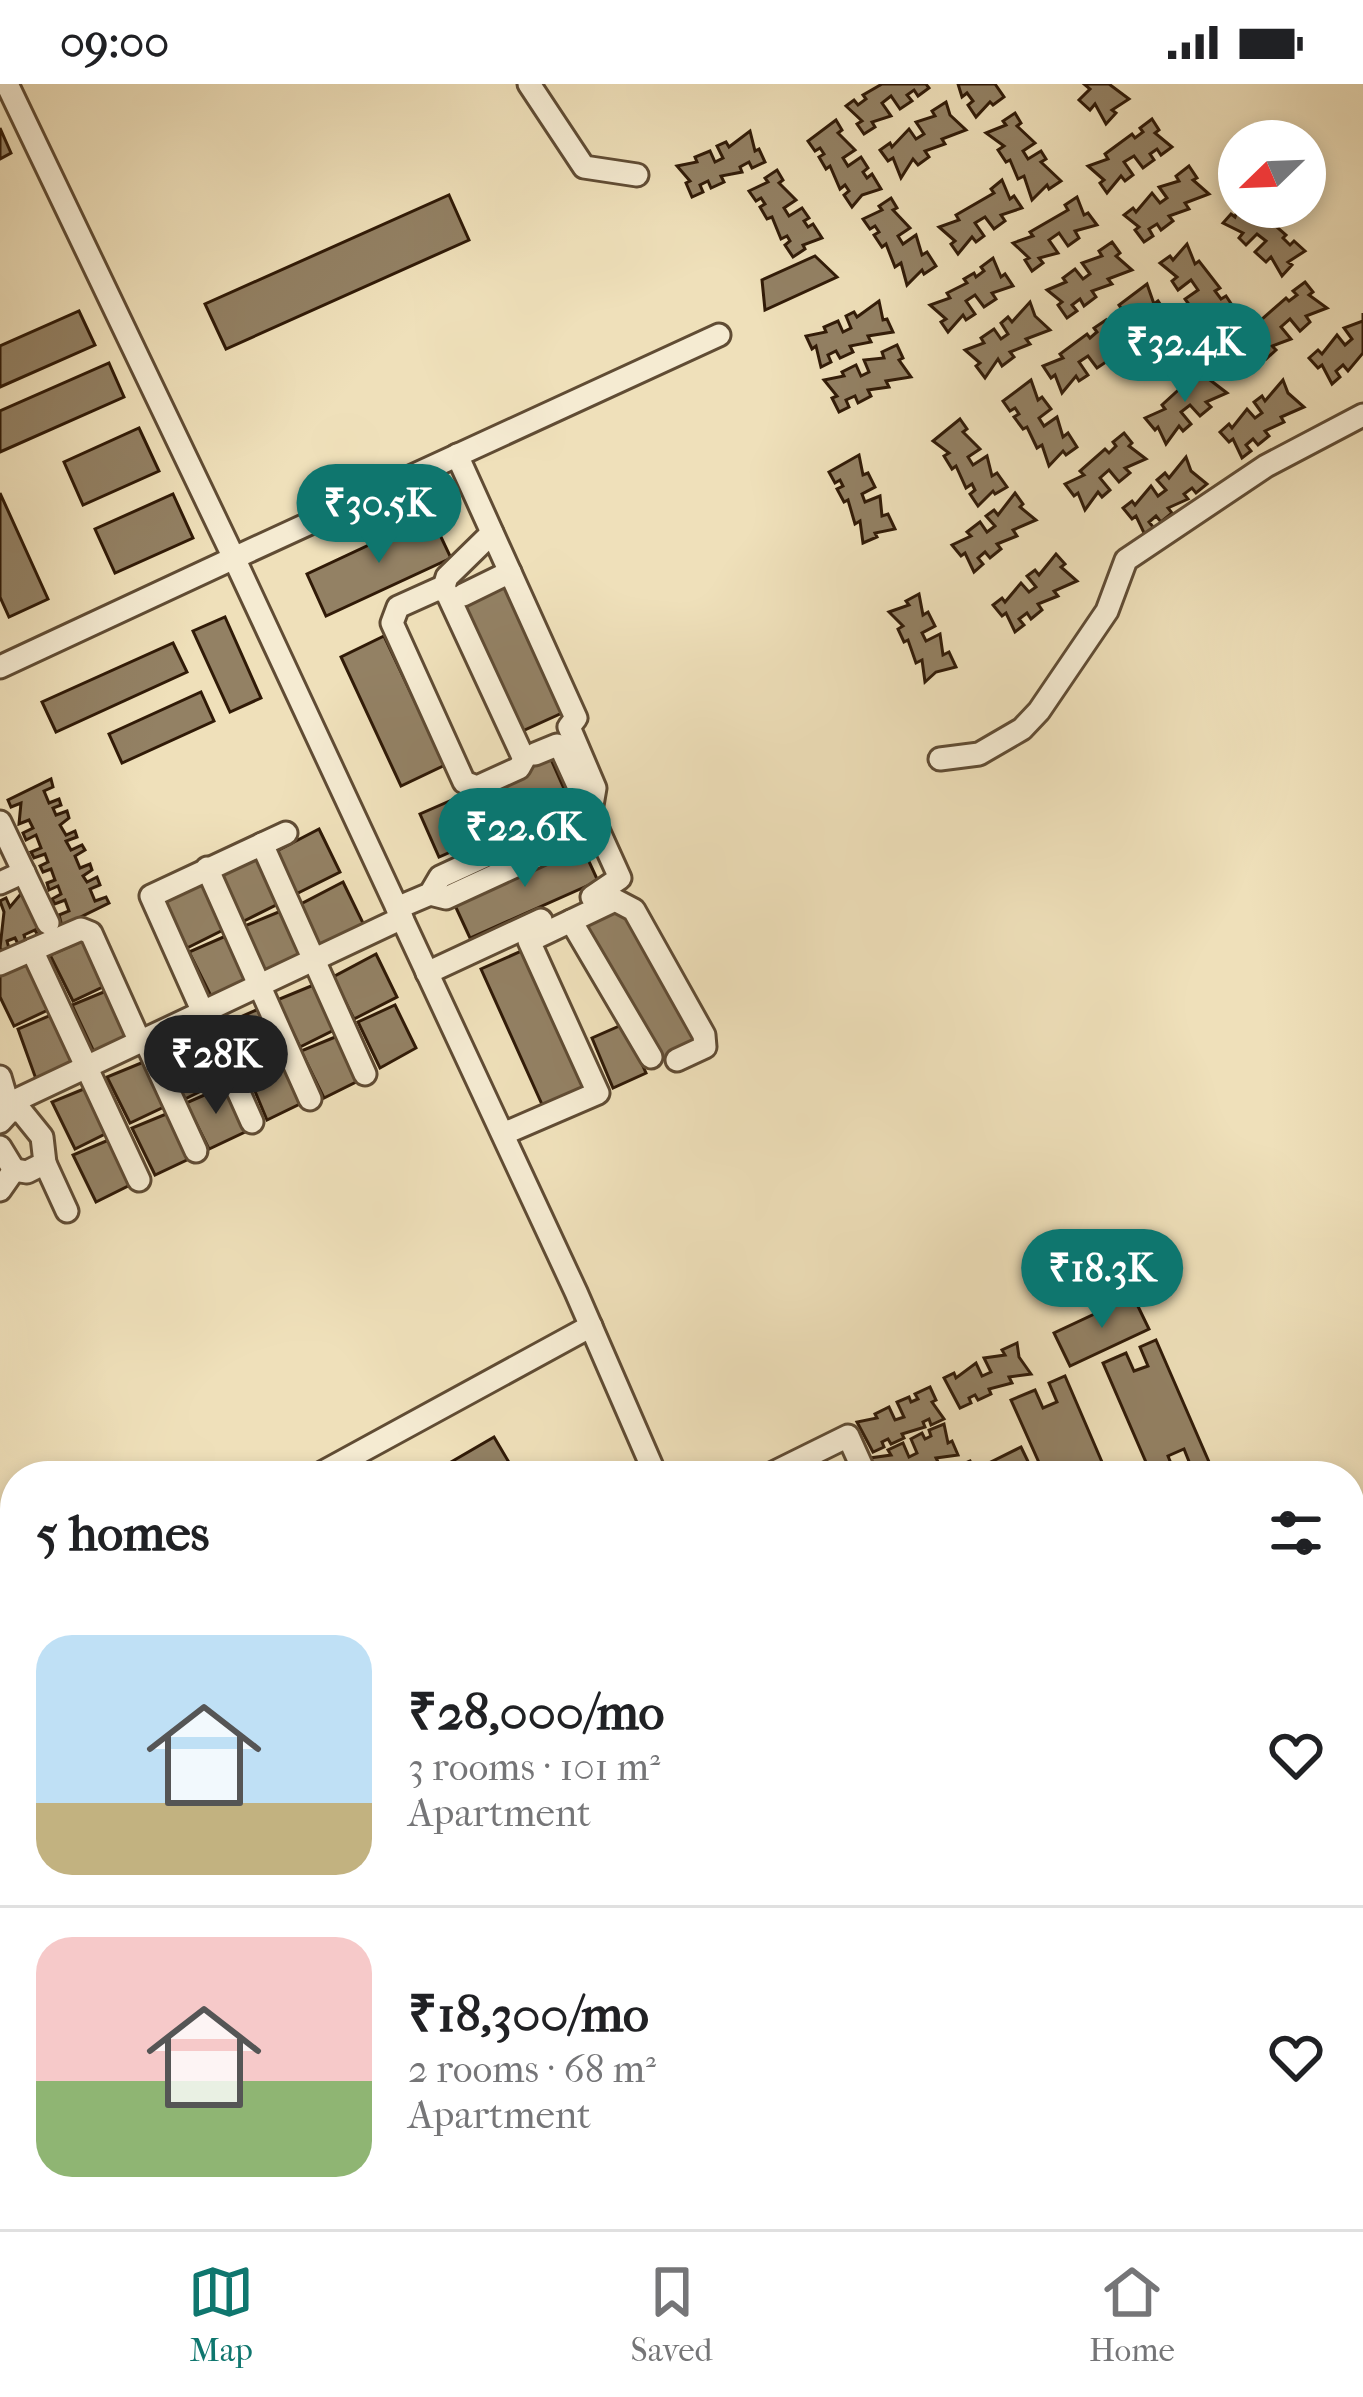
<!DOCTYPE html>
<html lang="en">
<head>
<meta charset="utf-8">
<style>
	:root { --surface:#fff; --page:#f2f2f2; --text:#202124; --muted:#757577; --line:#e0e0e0; --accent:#0f766e }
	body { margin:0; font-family:"IM FELL French Canon",serif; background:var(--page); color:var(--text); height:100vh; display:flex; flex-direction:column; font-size:45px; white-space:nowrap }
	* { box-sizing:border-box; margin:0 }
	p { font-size:39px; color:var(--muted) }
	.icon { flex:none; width:66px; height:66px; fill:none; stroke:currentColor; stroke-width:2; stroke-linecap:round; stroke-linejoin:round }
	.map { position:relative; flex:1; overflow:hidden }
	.details { position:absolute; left:0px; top:1377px; width:1365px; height:768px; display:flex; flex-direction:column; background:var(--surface); border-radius:48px 48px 0 0; box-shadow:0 6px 18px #0003 }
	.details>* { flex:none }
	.needle { width:78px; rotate:247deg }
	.buttons { position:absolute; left:1218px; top:36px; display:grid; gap:24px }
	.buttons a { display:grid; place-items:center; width:108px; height:108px; border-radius:50%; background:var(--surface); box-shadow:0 6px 18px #0003; font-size:60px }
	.price { position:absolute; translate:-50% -102px; padding:0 27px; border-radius:42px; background:var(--accent); color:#fff; font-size:39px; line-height:78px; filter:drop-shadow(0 3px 6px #0008) }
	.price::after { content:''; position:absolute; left:50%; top:72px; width:36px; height:27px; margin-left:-18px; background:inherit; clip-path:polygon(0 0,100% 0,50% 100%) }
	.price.selected { background:#222; color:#fff }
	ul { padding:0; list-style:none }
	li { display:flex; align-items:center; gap:36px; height:300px; padding:0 36px }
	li+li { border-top:3px solid var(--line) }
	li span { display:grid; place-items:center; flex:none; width:336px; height:240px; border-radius:36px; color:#555 }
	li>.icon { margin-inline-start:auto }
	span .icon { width:144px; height:144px; fill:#fffc; stroke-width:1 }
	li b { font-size:51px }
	h2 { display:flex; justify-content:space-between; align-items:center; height:144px; padding:0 36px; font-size:51px }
	.status { display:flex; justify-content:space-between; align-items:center; height:84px; padding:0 60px; background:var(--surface); direction:ltr }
	.status svg { height:33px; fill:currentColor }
	.menu { display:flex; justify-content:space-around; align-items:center; height:168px; border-top:3px solid var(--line); background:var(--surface); font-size:33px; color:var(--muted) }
	.menu a { display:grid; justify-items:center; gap:6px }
	.menu .selected { color:var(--accent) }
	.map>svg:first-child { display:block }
</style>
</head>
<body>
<div class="status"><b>09:00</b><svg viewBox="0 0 49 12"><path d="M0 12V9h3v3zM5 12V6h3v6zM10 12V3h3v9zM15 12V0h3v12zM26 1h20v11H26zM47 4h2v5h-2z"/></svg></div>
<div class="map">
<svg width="1363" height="2145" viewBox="0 0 1363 2145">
	<rect width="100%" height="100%" fill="#efe0ba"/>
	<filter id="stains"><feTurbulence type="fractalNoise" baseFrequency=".00167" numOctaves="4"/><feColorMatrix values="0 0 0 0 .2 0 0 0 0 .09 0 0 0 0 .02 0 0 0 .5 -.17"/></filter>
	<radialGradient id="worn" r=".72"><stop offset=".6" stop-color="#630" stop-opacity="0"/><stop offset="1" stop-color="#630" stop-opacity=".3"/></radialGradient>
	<g fill="#938164" stroke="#301a07" stroke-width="3">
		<polygon points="926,0 929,4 918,12 914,6 907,11 912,17 900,25 891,12 882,19 891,32 872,38 875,43 864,50 857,40 862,37 846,22 854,16 858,21 866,15 863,11 882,0"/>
		<polygon points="958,0 995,0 1004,13 993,21 990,18 976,33 968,21 973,17 967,9 962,13"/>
		<polygon points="1084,0 1109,0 1129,15 1112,26 1116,29 1106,40 1095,20 1090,26 1079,16 1090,5"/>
		<polygon points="946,18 950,31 966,46 942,55 945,60 925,67 929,73 918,81 913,75 901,94 893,74 888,77 880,66 890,59 892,63 909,45 916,55 924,50 916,38 935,32 932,27"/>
		<polygon points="1015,29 1021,39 1017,42 1035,59 1023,67 1028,75 1041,67 1046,75 1041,78 1061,97 1049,105 1047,101 1032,116 1024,92 1018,95 1010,76 1006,78 998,66 1004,62 986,49 1006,41 1003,37"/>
		<polygon points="1152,35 1159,46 1155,49 1172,63 1161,71 1157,65 1150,70 1154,76 1143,84 1134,72 1124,78 1133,91 1125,97 1121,92 1107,109 1100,99 1104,96 1088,82 1108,75 1105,70 1132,50 1135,54 1143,48 1140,44"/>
		<polygon points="836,36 842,46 838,49 855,66 843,74 848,82 861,73 868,84 863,88 867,94 872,90 881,105 862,111 852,123 844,111 849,107 845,101 840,105 830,82 826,85 819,73 824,70 820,64 815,67 808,57"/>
		<polygon points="0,44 11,69 0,75"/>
		<polygon points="750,47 755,67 759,65 765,78 752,84 749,78 740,83 742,88 721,92 724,98 711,104 708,97 700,101 703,108 692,113 686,99 690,97 677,82 697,78 695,73 710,67 715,78 723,74 717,62 726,58 729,63"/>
		<polygon points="1189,82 1197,94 1193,96 1209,110 1185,119 1189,125 1169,132 1173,137 1161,146 1157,140 1149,145 1153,152 1144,158 1135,146 1139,143 1124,131 1133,124 1136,128 1152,109 1160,119 1167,114 1159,103 1179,97 1176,92"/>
		<polygon points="777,86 783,96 779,99 796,116 784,124 789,132 802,124 809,134 804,137 808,143 813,140 822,154 803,161 805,165 793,173 785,161 790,157 787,152 781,155 772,133 767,135 760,123 765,120 761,114 756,117 749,107 768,98 765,94"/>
		<polygon points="1002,96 1010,115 1014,112 1022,124 1001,131 1005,137 994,145 985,133 975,139 984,152 976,158 972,153 958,170 951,160 955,157 939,143 959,136 956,131 994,109 991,105"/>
		<polygon points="449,111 469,156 226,265 205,220"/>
		<polygon points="1077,113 1084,131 1088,129 1097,141 1075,147 1079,154 1068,162 1059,149 1049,156 1058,169 1039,174 1043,179 1032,187 1025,176 1029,174 1013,159 1033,152 1030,148 1068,126 1065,121"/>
		<polygon points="891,114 897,124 893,126 910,144 898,152 903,160 916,151 922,171 927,168 936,182 924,190 922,186 907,201 901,179 895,183 886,160 882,163 874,151 879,148 875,142 870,145 863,135 882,126 879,122"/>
		<polygon points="1239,122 1253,123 1257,133 1261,129 1286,151 1283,154 1290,161 1294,157 1305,167 1288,178 1292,181 1282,192 1271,173 1266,178 1255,168 1266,157 1257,150 1246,161 1239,154 1243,149 1223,139 1231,130 1235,133"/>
		<polygon points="1112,158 1120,169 1116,172 1132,186 1108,195 1112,200 1092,207 1096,213 1084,222 1080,215 1072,221 1077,227 1067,234 1058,221 1062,218 1047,206 1066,198 1063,194 1075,185 1083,195 1090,190 1082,179 1102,172 1099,167"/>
		<polygon points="1187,160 1195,180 1199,177 1220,204 1215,207 1221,215 1226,212 1234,224 1223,231 1221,228 1206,244 1200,222 1193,226 1185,215 1198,206 1191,196 1178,206 1172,197 1177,193 1160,179 1170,172 1173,176"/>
		<polygon points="815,172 837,193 765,226 762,196"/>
		<polygon points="993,174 1001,193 1005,190 1013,202 992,209 996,215 984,223 975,211 966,217 975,230 966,236 963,231 948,248 941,238 946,235 930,221 950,214 947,209 967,199 964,195 974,189 976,193 984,187 981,183"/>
		<polygon points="1305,198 1313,208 1309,211 1327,224 1306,232 1310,238 1300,247 1290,235 1281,243 1291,255 1272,262 1276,266 1266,275 1258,265 1262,262 1245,249 1253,242 1257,246 1264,240 1261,236 1286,214 1289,217 1297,211 1293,207"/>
		<polygon points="1147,200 1154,220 1158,217 1167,230 1154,238 1159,246 1173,238 1180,248 1174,251 1192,268 1173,275 1176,279 1163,287 1155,275 1161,271 1157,265 1152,269 1142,247 1138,249 1130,237 1135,234 1131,228 1126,231 1119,221"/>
		<polygon points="879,217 883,236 887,235 893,248 868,252 871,258 850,262 853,268 840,274 836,267 828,271 831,278 821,283 816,262 812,265 806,252 826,248 824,243 838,237 843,248 851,244 846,232 854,228 857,233"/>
		<polygon points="1030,218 1035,232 1050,246 1026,255 1030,260 1010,268 1014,273 1002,282 998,275 985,294 976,282 980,279 965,266 984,259 981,254 994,245 1001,255 1008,250 1001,239 1008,233 1012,238"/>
		<polygon points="79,227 95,261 0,303 0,262"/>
		<polygon points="1363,229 1363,269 1348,287 1343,281 1336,287 1340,293 1332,300 1322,281 1318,284 1309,274 1318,266 1322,270 1337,251 1345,261 1352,255 1344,244 1363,237"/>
		<polygon points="1106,236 1114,254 1118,251 1126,263 1104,270 1109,276 1097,284 1088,272 1079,278 1088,291 1079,297 1076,292 1062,309 1055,291 1051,294 1043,282 1063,274 1060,270 1087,250 1090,254 1097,248 1094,244"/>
		<polygon points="897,261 903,274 899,276 911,293 886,297 889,303 868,306 871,312 858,319 855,312 846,316 849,323 839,328 832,314 837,312 824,296 844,292 842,288 856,281 861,292 869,288 864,276 884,274 882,268"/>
		<polygon points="109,279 124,313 0,368 0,327"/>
		<polygon points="1205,283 1210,296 1227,309 1206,318 1211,323 1200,332 1190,321 1181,328 1191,340 1183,347 1179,342 1166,360 1158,343 1155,346 1145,334 1165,325 1162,321 1186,299 1190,303 1197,296 1194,292"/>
		<polygon points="1031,296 1038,316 1042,313 1051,325 1039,334 1044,342 1057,333 1063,353 1068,349 1077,363 1066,371 1063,367 1049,382 1042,361 1037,364 1027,343 1023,345 1014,333 1019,330 1015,324 1010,327 1003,317"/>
		<polygon points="1283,296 1288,309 1304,323 1281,333 1284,338 1265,347 1269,352 1258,361 1253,355 1246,361 1251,367 1242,374 1233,355 1229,358 1220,348 1229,340 1232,344 1247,325 1255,334 1262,329 1254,318 1262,312 1265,317"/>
		<polygon points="960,335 967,345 963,348 980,365 968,373 973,381 987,372 992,392 997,389 1007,403 995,410 993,407 978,422 970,410 975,406 972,400 966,404 956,382 952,385 944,372 949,369 933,357"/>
		<polygon points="139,344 159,387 83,421 64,378"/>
		<polygon points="1124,349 1132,359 1129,362 1146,375 1125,384 1130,389 1119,398 1109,386 1100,394 1110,406 1102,413 1098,408 1085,426 1078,409 1074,412 1065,400 1084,391 1080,387 1105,365 1109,369 1116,362 1113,358"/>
		<polygon points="859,371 863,391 868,389 875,403 862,410 865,418 880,412 882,432 888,430 895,445 875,449 877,453 863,459 860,437 855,440 848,416 844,418 837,405 843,402 840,396 835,399 829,388"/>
		<polygon points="1186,373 1191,387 1207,400 1196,409 1192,404 1184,410 1188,415 1168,424 1172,429 1161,438 1156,432 1149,438 1154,444 1145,451 1136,432 1132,435 1123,424 1132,417 1135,421 1151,402 1158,412 1166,406 1157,396 1165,389 1169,394"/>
		<polygon points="0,409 48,515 9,533 0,513"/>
		<polygon points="1015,409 1023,420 1020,423 1036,436 1013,446 1017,452 997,460 1001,465 990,474 985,468 978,474 983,480 974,488 965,469 961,472 952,461 971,452 967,448 980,438 987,448 995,442 986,432 994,426 998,431"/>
		<polygon points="173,410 193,454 115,489 95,445"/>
		<polygon points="431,432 451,474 326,532 307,490"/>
		<polygon points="1056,470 1065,480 1061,483 1077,497 1054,507 1058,512 1038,520 1042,526 1031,535 1027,529 1019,535 1024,541 1015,548 1006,529 1002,532 993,521 1002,514 1005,518 1021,499 1029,508 1036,503 1027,492 1035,486 1039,491"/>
		<polygon points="505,500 562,629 518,649 461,520"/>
		<polygon points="919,510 923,531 928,528 935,542 922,549 926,557 940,550 943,571 949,568 956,583 936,588 925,598 922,576 916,579 908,556 904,558 898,545 903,542 889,528 909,521 906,517"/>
		<polygon points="225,533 261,614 230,628 193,547"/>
		<polygon points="384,552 445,681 401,702 341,573"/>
		<polygon points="173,559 187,588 56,648 42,618"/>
		<polygon points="201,608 214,637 122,679 109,650"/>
		<polygon points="550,673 569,716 439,773 420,730"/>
		<polygon points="51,695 53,703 44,707 49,719 59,715 61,721 53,724 56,731 67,727 69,734 60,741 66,751 75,747 77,753 66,757 71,766 82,761 85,766 75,772 80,784 90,780 92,786 83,792 87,798 97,793 100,801 90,805 95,817 106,813 109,819 62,842 59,831 69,827 65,816 55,820 52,815 61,810 58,802 49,806 47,799 55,796 51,785 43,788 40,782 48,778 45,770 34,774 31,768 41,764 36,751 26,756 23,749 33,744 29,736 19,740 21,719 11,723 8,716"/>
		<polygon points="319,745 340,788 296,810 275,768"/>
		<polygon points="580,758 598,797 470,854 452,815"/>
		<polygon points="258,775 278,820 242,838 220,791"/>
		<polygon points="343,798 364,841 321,863 299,821"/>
		<polygon points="203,800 223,846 187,864 164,817"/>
		<polygon points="25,805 46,851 39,854 35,846 24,851 27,861 20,864 15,854 7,857 10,868 5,870 0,864 4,828 0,817 6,814 10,823"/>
		<polygon points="620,821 699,954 660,977 581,845"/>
		<polygon points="281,827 301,872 265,890 242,843"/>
		<polygon points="228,851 248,897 212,914 189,868"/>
		<polygon points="89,854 109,900 73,917 50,871"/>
		<polygon points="526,865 590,1006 545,1027 481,885"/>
		<polygon points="376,870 397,913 354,935 333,893"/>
		<polygon points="30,879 50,925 14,942 0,913 0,892"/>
		<polygon points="316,900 336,945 300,963 277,916"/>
		<polygon points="111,905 131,951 94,968 72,921"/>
		<polygon points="395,921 416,964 380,984 358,938"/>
		<polygon points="261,924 281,970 245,987 222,941"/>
		<polygon points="56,929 76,975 36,995 18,945"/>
		<polygon points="624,940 646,989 613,1004 592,954"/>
		<polygon points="340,951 360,996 324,1014 301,967"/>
		<polygon points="200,952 221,997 185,1015 162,968"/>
		<polygon points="286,972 306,1017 267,1036 247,988"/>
		<polygon points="146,977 166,1022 130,1039 107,993"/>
		<polygon points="91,1002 111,1047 75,1065 52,1018"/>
		<polygon points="225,1002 245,1048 209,1065 186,1019"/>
		<polygon points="171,1028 191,1074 155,1091 132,1044"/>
		<polygon points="111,1055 132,1100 96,1118 73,1071"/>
		<polygon points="1133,1212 1149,1245 1070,1282 1054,1249"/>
		<polygon points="1156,1256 1209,1378 1192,1385 1184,1365 1168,1372 1176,1392 1152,1392 1103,1279 1126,1269 1134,1287 1148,1282 1140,1263"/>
		<polygon points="1017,1259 1019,1273 1031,1290 1009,1293 1012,1299 989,1305 991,1310 978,1316 975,1311 969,1314 971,1319 960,1324 944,1294 954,1289 956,1294 976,1279 982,1292 991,1288 984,1274 1005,1271 1002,1266"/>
		<polygon points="1065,1292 1108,1392 1045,1392 1011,1316 1035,1306 1043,1324 1057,1318 1049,1299"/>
		<polygon points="930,1303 936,1316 932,1318 944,1335 931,1341 929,1335 923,1338 925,1343 902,1350 904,1354 891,1360 888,1355 882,1358 884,1363 873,1368 857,1338 877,1334 875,1330 889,1323 895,1336 904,1333 897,1318 909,1313 911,1318 918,1315 915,1310"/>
		<polygon points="944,1340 948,1359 952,1357 958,1371 936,1374 939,1380 916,1386 915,1392 881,1392 881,1385 877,1387 870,1374 891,1371 888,1366 903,1359 909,1373 917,1369 911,1355 922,1349 925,1355 931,1352 929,1346"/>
		<polygon points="494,1353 517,1392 427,1392"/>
		<polygon points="1021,1363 1035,1392 995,1392 989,1379"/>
		<polygon points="970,1377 977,1392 958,1392 954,1384"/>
		<polygon points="848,1381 853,1392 823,1392"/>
		<polygon points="1363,1869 1363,1921 1357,1924 1350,1909 1350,1875"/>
		<polygon points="1363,2011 1363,2032 1351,2037 1350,2016"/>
		<polygon points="186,2130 244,2130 213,2145 193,2145"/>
		<polygon points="262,2130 269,2145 227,2145"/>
		<polygon points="283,2130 314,2130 288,2142"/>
		<polygon points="330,2130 337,2145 290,2145 324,2130"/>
		<polygon points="338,2130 380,2130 381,2132 346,2145"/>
		<polygon points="406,2130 416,2130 424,2145 400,2145 395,2136"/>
		<polygon points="418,2130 441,2130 448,2144 426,2145"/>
		<polygon points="451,2130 474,2130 475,2132 456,2140"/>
		<polygon points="830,2130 854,2130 860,2145 819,2145 816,2136"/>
		<polygon points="881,2130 947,2130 934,2139 937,2145 949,2139 951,2145 888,2145"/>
		<polygon points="1097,2130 1104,2138 1071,2145 1069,2141"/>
		<polygon points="1122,2130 1150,2130 1126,2141"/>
		<polygon points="1252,2130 1303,2130 1312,2143 1228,2145"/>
		<polygon points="385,2133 391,2145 360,2145"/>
	</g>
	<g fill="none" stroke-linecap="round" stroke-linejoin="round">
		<defs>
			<g id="street">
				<polyline points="529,0 584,83 637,91"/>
				<polyline points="457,371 576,634 569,643 595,704 590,733"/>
				<polygon points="438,505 447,509 524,675 519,684 477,703 464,698 392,539 398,523"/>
				<polyline points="443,506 447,493 492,449"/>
				<polyline points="463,511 510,488"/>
				<polyline points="0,583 234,474 7,0"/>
				<polyline points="535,670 557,661 561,664 620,794 592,813"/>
				<polyline points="940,675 979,670 1022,645 1039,627 1107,527 1126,476 1266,382 1363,331"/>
				<polyline points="0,738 48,839"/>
				<polyline points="262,760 365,990"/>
				<polyline points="207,784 310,1015"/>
				<polyline points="0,799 24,788"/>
				<polyline points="430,810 446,814 596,745"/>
				<polyline points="397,824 430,810 440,793 587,725"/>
				<polyline points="571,837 651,973"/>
				<polyline points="0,880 32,866"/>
				<polyline points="427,889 541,836"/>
				<polyline points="145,956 196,1067"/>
				<polyline points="0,993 10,1027"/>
				<polyline points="8,1020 402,834"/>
				<polyline points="0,1038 10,1027 21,1027 42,1053 45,1079 27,1088 14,1086"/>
				<polyline points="252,1038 151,812 286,749"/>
				<polyline points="503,1050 598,1009 529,857 615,816 634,826 704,951 705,963 677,976"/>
				<polyline points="0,1063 14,1086"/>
				<polyline points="45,1079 67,1127"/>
				<polyline points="139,1096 32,866 81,845 91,849 140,958"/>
				<polyline points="0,1106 14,1086"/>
				<polyline points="316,1392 591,1242"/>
				<polyline points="656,1392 576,1208 234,474 719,251"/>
				<polyline points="767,1392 848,1352 866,1392"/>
				<polyline points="0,1506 15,1537"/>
				<polyline points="1350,1759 1353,1758"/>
				<polyline points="1350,1843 1363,1837"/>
				<polyline points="1350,1947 1363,1941"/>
				<polyline points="271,2130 278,2145"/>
				<polyline points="747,2130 753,2145"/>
				<polyline points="871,2130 878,2145"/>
				<polyline points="949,2130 956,2145"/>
				<polyline points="980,2130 987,2145"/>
				<polyline points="1058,2130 1064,2145"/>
				<polyline points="1015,2141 1042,2130"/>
				<polyline points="523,2145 558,2130"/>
			</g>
		</defs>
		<use href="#street" stroke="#604c34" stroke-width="27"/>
		<use href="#street" stroke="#f5ebd2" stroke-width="21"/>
	</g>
	<rect width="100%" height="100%" filter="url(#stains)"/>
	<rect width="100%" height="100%" fill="url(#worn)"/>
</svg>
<div class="buttons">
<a><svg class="needle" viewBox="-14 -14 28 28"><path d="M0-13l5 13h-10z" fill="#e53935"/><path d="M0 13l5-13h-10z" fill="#757577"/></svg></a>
</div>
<b class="price" style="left:1185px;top:321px">₹32.4K</b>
<b class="price" style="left:379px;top:482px">₹30.5K</b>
<b class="price" style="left:525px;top:806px">₹22.6K</b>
<b class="price selected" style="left:216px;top:1033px">₹28K</b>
<b class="price" style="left:1102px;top:1247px">₹18.3K</b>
<section class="details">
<h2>5 homes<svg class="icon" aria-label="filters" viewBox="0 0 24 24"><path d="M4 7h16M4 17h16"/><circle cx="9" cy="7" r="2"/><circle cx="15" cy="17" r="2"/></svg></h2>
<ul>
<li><span style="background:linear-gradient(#bfe0f5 70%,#c2b280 0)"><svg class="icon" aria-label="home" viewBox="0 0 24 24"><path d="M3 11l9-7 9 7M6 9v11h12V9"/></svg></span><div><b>₹28,000/mo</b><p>3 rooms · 101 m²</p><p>Apartment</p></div><svg class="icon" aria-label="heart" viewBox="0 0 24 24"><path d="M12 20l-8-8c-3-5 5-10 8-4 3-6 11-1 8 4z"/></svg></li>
<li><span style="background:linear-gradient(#f6c9c9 60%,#8fb573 0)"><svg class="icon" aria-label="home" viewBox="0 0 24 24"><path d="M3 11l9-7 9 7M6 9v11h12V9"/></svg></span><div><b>₹18,300/mo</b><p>2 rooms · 68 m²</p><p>Apartment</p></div><svg class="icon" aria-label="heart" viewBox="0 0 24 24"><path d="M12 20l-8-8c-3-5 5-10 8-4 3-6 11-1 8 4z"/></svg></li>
</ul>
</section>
</div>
<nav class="menu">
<a class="selected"><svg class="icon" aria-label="map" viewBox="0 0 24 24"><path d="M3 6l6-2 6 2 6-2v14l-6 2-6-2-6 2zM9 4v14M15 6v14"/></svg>Map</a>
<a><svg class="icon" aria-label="saved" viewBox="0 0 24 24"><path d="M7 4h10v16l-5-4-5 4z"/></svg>Saved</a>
<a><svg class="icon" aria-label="home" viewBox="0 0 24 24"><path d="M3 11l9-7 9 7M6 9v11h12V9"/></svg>Home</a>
</nav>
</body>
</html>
